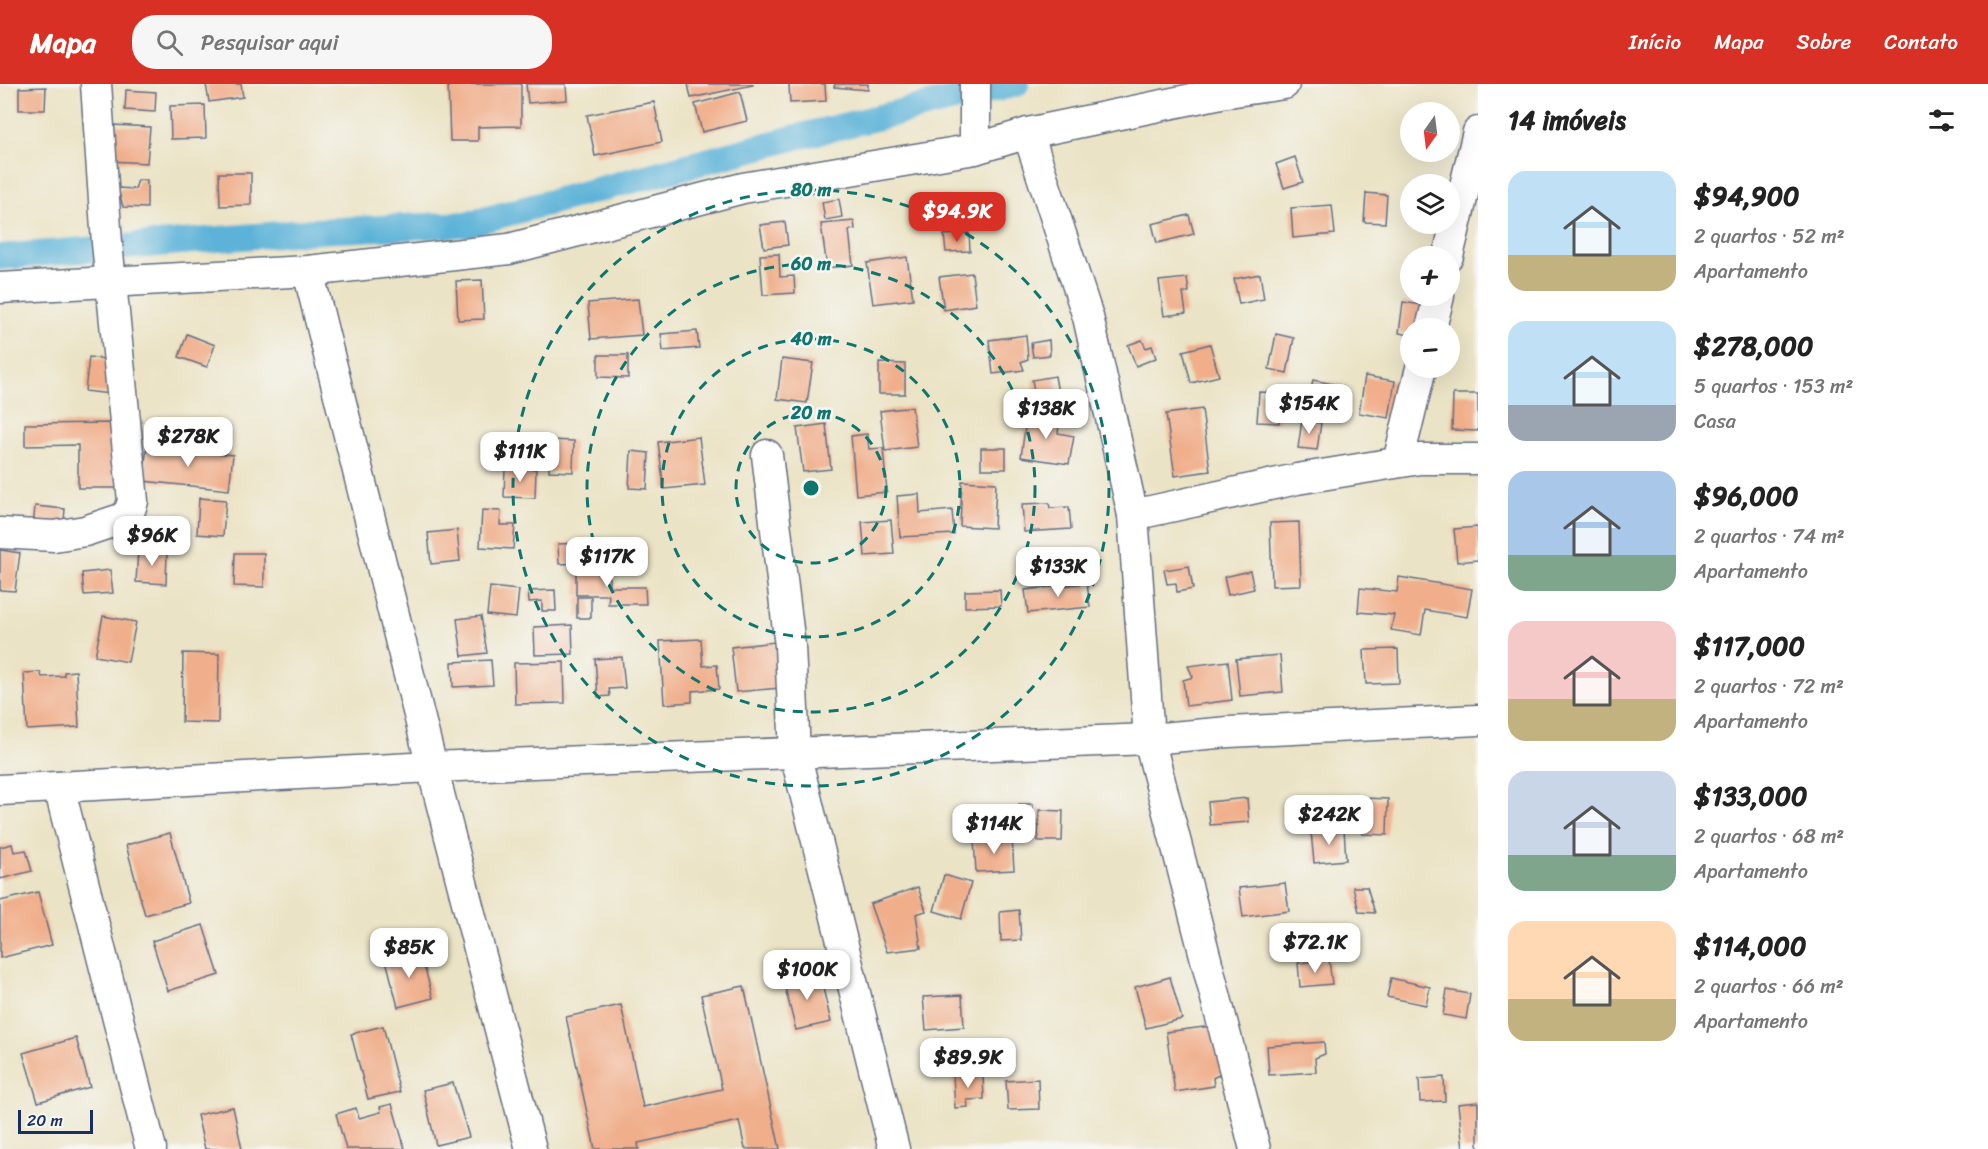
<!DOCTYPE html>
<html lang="pt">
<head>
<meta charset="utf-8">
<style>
	:root { --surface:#fff; --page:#f6f6f6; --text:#222; --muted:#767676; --accent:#d93025 }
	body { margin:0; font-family:Sriracha,sans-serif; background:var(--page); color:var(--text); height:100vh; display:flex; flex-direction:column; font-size:22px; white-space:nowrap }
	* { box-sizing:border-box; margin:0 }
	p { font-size:20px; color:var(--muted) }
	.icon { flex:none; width:33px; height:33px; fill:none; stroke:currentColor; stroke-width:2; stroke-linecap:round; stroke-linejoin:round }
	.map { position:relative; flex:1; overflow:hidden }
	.sheet { display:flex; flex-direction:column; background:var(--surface); width:510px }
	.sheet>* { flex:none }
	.needle { width:39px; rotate:194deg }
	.tools { position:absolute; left:1400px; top:18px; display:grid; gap:12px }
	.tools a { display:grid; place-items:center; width:60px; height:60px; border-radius:50%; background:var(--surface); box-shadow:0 6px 24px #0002; font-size:30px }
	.scale { position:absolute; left:18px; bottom:15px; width:75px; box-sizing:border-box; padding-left:6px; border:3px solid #1b2f5e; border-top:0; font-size:16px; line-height:21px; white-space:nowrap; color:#1b2f5e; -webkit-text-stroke:4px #f6f6f2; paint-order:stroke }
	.price { position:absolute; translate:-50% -51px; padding:0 14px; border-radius:12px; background:#fff; color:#222; font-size:20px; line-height:39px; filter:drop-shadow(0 2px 3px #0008) }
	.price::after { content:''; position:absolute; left:50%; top:36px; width:18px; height:14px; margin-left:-9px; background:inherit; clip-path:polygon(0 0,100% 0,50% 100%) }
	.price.active { background:var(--accent); color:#fff }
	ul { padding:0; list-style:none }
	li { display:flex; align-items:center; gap:18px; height:150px; padding:0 30px }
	li span { display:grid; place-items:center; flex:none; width:168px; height:120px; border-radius:18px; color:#555 }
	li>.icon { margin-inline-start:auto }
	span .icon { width:72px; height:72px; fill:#fffc; stroke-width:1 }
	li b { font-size:26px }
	h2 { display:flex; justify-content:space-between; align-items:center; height:72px; padding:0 30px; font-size:26px }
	header { display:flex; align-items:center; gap:36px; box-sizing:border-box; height:84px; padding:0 30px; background:var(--accent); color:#fff }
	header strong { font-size:28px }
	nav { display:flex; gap:33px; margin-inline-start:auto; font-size:21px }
	.search { width:420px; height:54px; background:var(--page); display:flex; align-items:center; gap:15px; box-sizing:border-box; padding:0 21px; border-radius:24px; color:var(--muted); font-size:22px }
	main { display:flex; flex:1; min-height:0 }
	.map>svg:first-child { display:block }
</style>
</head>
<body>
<header>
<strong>Mapa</strong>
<div class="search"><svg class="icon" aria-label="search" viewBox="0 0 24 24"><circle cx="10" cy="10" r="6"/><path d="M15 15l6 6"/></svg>Pesquisar aqui</div>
<nav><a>Início</a><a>Mapa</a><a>Sobre</a><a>Contato</a></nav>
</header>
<main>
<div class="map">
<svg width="1478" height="1065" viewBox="0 0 1478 1065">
	<rect width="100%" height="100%" fill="#f6f6f2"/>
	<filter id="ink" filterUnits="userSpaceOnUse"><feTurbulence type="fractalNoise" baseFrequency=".0167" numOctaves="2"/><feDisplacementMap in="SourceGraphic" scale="12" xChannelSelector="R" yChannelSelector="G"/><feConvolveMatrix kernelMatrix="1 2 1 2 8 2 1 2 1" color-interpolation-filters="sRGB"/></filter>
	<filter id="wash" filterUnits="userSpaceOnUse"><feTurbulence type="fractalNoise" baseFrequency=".008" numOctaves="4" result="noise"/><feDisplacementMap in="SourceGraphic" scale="24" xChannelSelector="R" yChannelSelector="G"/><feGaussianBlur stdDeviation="1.35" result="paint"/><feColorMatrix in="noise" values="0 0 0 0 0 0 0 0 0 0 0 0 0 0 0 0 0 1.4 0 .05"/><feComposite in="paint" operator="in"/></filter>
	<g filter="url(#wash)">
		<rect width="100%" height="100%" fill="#ebe3c5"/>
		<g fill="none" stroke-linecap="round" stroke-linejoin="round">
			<polyline stroke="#5cb2d8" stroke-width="26" points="0,173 316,147 468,140 797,53 1016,0"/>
		</g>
		<g id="blocks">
			<g fill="#f0ae8a">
				<polygon points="206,0 241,0 243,13 209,18"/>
				<polygon points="480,0 521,0 521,42 478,43 478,57 450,57 448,1"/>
				<polygon points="526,0 566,0 567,16 528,19"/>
				<polygon points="688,0 753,0 753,1 691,14"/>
				<polygon points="789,0 825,0 826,17 790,19"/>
				<polygon points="835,0 868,0 868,6 834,3"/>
				<polygon points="46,3 45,26 19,26 19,4"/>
				<polygon points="126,6 156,8 155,28 125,26"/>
				<polygon points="740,8 747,37 702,48 695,20"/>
				<polygon points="654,18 662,58 595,72 587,31"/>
				<polygon points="205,21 206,54 171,55 170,22"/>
				<polygon points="113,41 150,43 147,79 111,77"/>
				<polygon points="1295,73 1303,98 1284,104 1276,80"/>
				<polygon points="219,89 251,89 251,121 220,122"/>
				<polygon points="138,96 147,96 147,124 123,123 118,104 135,105"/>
				<polygon points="1366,109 1387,111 1385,139 1364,138"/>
				<polygon points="839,115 842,133 825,136 822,118"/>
				<polygon points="1332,121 1335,150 1293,154 1291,124"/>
				<polygon points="1189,131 1194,150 1157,159 1152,140"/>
				<polygon points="854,137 855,145 849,146 853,181 827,184 821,140"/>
				<polygon points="785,138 788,161 764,164 760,141"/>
				<polygon points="969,149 970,167 946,168 944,151"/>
				<polygon points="779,170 780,193 794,192 795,209 763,211 760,171"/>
				<polygon points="907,173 913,215 873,220 867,179"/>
				<polygon points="972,189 976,221 944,226 939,193"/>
				<polygon points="1260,190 1264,215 1239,220 1234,195"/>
				<polygon points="1187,194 1189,208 1183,209 1186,229 1164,232 1159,197"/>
				<polygon points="482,196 484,235 458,236 456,197"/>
				<polygon points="638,215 642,251 591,255 588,219"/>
				<polygon points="1403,218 1427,222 1423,244 1410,244 1410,251 1399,249"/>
				<polygon points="697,247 699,264 663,267 661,250"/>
				<polygon points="187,250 215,261 207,283 179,273"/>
				<polygon points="1276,250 1294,254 1287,289 1269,285"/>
				<polygon points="1026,251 1028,275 1021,278 1024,286 993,290 989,256"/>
				<polygon points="1049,256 1050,271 1033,273 1031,259"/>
				<polygon points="1142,256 1146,264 1152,262 1156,274 1136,282 1128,261"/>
				<polygon points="1210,260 1219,292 1191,299 1183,267"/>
				<polygon points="598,271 628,271 628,294 598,293"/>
				<polygon points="89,273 113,276 110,310 85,307"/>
				<polygon points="782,275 813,279 807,319 777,315"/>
				<polygon points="879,279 905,280 905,310 879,310"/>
				<polygon points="1055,292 1058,309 1035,313 1032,296"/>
				<polygon points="1365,292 1395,297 1389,334 1359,329"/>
				<polygon points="1313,296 1343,302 1339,324 1309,317"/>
				<polygon points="1259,308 1281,309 1279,339 1257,338"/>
				<polygon points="1453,310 1478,310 1478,347 1452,346"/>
				<polygon points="912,323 917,363 885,367 880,327"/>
				<polygon points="1202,325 1210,387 1175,392 1166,330"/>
				<polygon points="1027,329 1060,334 1058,349 1074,352 1069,380 1021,373"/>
				<polygon points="1302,336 1321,339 1317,366 1298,364"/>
				<polygon points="117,339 117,404 78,404 78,361 25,362 25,340"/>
				<polygon points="826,340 831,385 803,388 797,344"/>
				<polygon points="867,350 869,365 883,364 887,408 856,411 851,352"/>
				<polygon points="699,353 705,401 664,405 658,358"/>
				<polygon points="550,356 574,357 573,388 549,387"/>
				<polygon points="147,362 233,371 229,406 143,397"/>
				<rect x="504" y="362" width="21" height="19"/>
				<rect x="981" y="364" width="25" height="21"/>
				<polygon points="631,367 649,369 647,405 629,404"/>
				<polygon points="505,384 536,385 535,414 504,413"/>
				<polygon points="962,397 996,399 994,444 960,442"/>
				<polygon points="919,410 920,429 952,426 954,450 900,453 897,412"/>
				<polygon points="199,414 226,416 223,452 197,450"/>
				<polygon points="1049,419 1050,424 1069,423 1071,445 1024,448 1022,420"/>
				<polygon points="35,422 65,425 63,447 33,445"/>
				<polygon points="482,426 501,427 500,441 515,441 513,465 480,463"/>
				<polygon points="891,436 894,470 865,472 862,438"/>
				<polygon points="1299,438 1301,501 1272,502 1270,439"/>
				<polygon points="1478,443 1478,476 1457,478 1454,445"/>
				<polygon points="457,446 460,477 431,480 428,449"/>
				<polygon points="593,458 626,459 626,481 592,480"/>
				<polygon points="580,459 581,479 559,480 558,460"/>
				<polygon points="0,466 20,469 15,507 0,506"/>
				<polygon points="138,466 167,468 166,500 136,498"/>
				<polygon points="235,469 264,469 264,503 234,502"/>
				<polygon points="1189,482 1193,505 1177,508 1176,499 1167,500 1164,486"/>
				<polygon points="110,486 113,509 84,511 82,489"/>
				<polygon points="576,486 609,486 609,503 645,503 646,520 608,520 609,511 576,511"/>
				<polygon points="1250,487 1254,505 1228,511 1224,493"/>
				<polygon points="1399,493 1472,505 1467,533 1425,526 1421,551 1391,546 1394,531 1358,528 1360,504 1397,508"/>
				<polygon points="1087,499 1090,523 1028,529 1025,506"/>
				<polygon points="490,503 519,506 516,534 487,531"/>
				<polygon points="555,506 556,527 542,527 542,517 529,518 528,507"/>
				<polygon points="1000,506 1001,522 965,523 965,507"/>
				<rect x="577" y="513" width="14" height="21"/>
				<polygon points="103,532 136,538 128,578 95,572"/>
				<polygon points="481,532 487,569 462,572 457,535"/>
				<polygon points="572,541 573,570 535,571 534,543"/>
				<polygon points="701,555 703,582 717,581 719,605 692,607 692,618 664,620 660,557"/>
				<polygon points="775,558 780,604 736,608 731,563"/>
				<polygon points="1398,565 1399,599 1366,600 1364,566"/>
				<polygon points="183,569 219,570 218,639 182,638"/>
				<polygon points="1280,571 1283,608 1240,612 1236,575"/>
				<polygon points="622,573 625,604 609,605 610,612 598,613 595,575"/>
				<polygon points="491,576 493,601 453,603 452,578"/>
				<polygon points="1228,577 1232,616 1186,622 1183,596 1193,593 1188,582"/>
				<polygon points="564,578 565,619 515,620 514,579"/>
				<polygon points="76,587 79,643 27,646 24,589 40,588 42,593 64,592 64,588"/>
				<polygon points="1247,714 1249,738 1210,741 1208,718"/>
				<polygon points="1364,714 1388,715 1387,751 1362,750"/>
				<polygon points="1019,720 1033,720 1032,755 1017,755"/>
				<polygon points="1039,726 1063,727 1062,757 1038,757"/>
				<polygon points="1344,745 1346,776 1314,779 1311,748"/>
				<polygon points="170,749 189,819 145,831 126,761"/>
				<polygon points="1012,754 1014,786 976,788 974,756"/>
				<polygon points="12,760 14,768 26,766 32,787 0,795 0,763"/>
				<polygon points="944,791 971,799 961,835 934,827"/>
				<polygon points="1285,799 1289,827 1243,833 1239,804"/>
				<polygon points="918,803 926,827 916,830 921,864 887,868 870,820"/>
				<polygon points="1353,803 1367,803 1375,829 1359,828"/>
				<polygon points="38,808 52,861 0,874 0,817"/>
				<polygon points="1019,826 1021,856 1001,857 1000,828"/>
				<polygon points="203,841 219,891 168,907 152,857"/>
				<polygon points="1332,841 1335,864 1305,868 1302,845"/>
				<polygon points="420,867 433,914 398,923 386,876"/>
				<polygon points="1329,876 1332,900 1300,903 1298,879"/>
				<polygon points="819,887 831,938 796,946 783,896"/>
				<polygon points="1170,893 1182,935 1146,944 1135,903"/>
				<polygon points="1391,894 1430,903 1426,921 1387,913"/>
				<polygon points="744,902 780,1065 745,1065 739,1037 638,1059 639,1065 595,1065 566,933 621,921 643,1023 722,1005 701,911"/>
				<polygon points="1447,906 1470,910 1466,935 1443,931"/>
				<polygon points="962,911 964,943 926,946 923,913"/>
				<polygon points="1219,941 1225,987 1213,994 1214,1002 1175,1008 1166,948"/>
				<polygon points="383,942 400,1008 368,1015 351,950"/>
				<polygon points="76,954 90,1003 38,1018 23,969"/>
				<polygon points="1324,958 1325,970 1315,974 1316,988 1269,991 1267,962"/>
				<polygon points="983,990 984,1015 967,1016 968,1023 955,1024 953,991"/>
				<polygon points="1444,993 1445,1017 1420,1018 1419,995"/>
				<polygon points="1038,995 1039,1025 1008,1026 1006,997"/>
				<polygon points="453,999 469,1053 436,1061 423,1006"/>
				<polygon points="1478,1018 1478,1065 1463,1065 1458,1020"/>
				<polygon points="392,1020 405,1065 346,1065 336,1030 356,1024 359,1034 381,1028 380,1023"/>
				<polygon points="233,1023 242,1065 205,1065 197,1031"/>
			</g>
		</g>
	</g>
	<g filter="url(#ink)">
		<use href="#blocks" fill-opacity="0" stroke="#646e82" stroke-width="1.5"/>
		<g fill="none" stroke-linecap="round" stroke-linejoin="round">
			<defs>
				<g id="street">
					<polyline points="1028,49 1221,9 1284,0"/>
					<polyline points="975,65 975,0"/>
					<polyline points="1448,172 1478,48"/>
					<polyline points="308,187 432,683 531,1065"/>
					<polyline points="0,204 308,187 509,165 743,104 975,65 1028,49 1088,233 1133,431 1149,655 1255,1065"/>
					<polyline points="1431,244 1439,212"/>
					<polyline points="767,371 790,562 795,669 894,1065"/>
					<polyline points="1398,378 1421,284"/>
					<polyline points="1133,431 1297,395 1420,375 1478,375"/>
					<polyline points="0,449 54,452 85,447 121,435 129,429 133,417 107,159 96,0"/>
					<polyline points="59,703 151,1065"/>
					<polyline points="0,706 432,683 1149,655 1229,648 1478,636"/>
				</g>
			</defs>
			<use href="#street" stroke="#646e82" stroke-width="33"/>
			<use href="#street" stroke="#fff" stroke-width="30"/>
		</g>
	</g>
	<g fill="none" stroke="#0f766e" stroke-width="3" stroke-dasharray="10 8">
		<circle cx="811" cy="404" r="75"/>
		<circle cx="811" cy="404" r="149"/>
		<circle cx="811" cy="404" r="224"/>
		<circle cx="811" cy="404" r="298"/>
	</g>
	<circle cx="811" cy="404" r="9" fill="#0f766e" stroke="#f6f6f2" stroke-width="3"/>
	<g font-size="18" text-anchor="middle" font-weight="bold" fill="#0f766e" stroke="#f6f6f2" stroke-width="5" stroke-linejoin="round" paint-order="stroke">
		<text x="811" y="112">80 m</text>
		<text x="811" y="186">60 m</text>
		<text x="811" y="261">40 m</text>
		<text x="811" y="335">20 m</text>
	</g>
</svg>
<div class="tools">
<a><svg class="needle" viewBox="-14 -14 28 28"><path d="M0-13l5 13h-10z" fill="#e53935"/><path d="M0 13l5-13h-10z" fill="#767676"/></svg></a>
<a><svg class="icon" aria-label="layers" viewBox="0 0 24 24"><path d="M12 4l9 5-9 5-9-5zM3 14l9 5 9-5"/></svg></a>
<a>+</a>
<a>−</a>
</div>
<div class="scale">20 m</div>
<b class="price active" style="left:957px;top:159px">$94.9K</b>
<b class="price" style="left:1309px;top:351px">$154K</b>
<b class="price" style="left:1046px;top:356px">$138K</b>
<b class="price" style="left:188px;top:384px">$278K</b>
<b class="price" style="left:520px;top:399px">$111K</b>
<b class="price" style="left:152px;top:483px">$96K</b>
<b class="price" style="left:607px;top:504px">$117K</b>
<b class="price" style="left:1058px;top:514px">$133K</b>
<b class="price" style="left:1329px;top:762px">$242K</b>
<b class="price" style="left:994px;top:771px">$114K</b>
<b class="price" style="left:1315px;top:890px">$72.1K</b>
<b class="price" style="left:409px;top:895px">$85K</b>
<b class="price" style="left:807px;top:917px">$100K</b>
<b class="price" style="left:968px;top:1005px">$89.9K</b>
</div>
<section class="sheet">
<h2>14 imóveis<svg class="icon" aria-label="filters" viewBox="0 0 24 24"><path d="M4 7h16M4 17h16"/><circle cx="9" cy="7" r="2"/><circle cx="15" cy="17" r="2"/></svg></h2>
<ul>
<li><span style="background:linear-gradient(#bfe0f5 70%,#c2b280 0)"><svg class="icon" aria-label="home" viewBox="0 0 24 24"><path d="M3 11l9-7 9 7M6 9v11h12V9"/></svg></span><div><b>$94,900</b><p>2 quartos · 52 m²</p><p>Apartamento</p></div></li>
<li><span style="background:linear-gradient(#bfe0f5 70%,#9aa5b1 0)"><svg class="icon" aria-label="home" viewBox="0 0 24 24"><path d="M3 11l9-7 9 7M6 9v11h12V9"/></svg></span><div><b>$278,000</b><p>5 quartos · 153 m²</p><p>Casa</p></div></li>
<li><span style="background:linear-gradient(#a9c7e8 70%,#7fa58c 0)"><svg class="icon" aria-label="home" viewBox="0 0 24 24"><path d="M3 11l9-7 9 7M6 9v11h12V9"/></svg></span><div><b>$96,000</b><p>2 quartos · 74 m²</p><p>Apartamento</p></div></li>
<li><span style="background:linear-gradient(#f6c9c9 65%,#c2b280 0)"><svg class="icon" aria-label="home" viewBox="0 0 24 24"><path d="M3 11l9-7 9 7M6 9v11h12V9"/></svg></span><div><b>$117,000</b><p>2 quartos · 72 m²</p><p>Apartamento</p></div></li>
<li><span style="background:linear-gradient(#c9d6e8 70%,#7fa58c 0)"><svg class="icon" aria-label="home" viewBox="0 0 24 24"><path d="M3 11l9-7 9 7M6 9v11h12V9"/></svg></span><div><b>$133,000</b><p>2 quartos · 68 m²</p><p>Apartamento</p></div></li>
<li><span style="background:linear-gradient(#ffd9b3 65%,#c2b280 0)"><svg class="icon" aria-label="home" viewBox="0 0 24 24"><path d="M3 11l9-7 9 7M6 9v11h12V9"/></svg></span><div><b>$114,000</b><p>2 quartos · 66 m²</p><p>Apartamento</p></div></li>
</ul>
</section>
</main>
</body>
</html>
